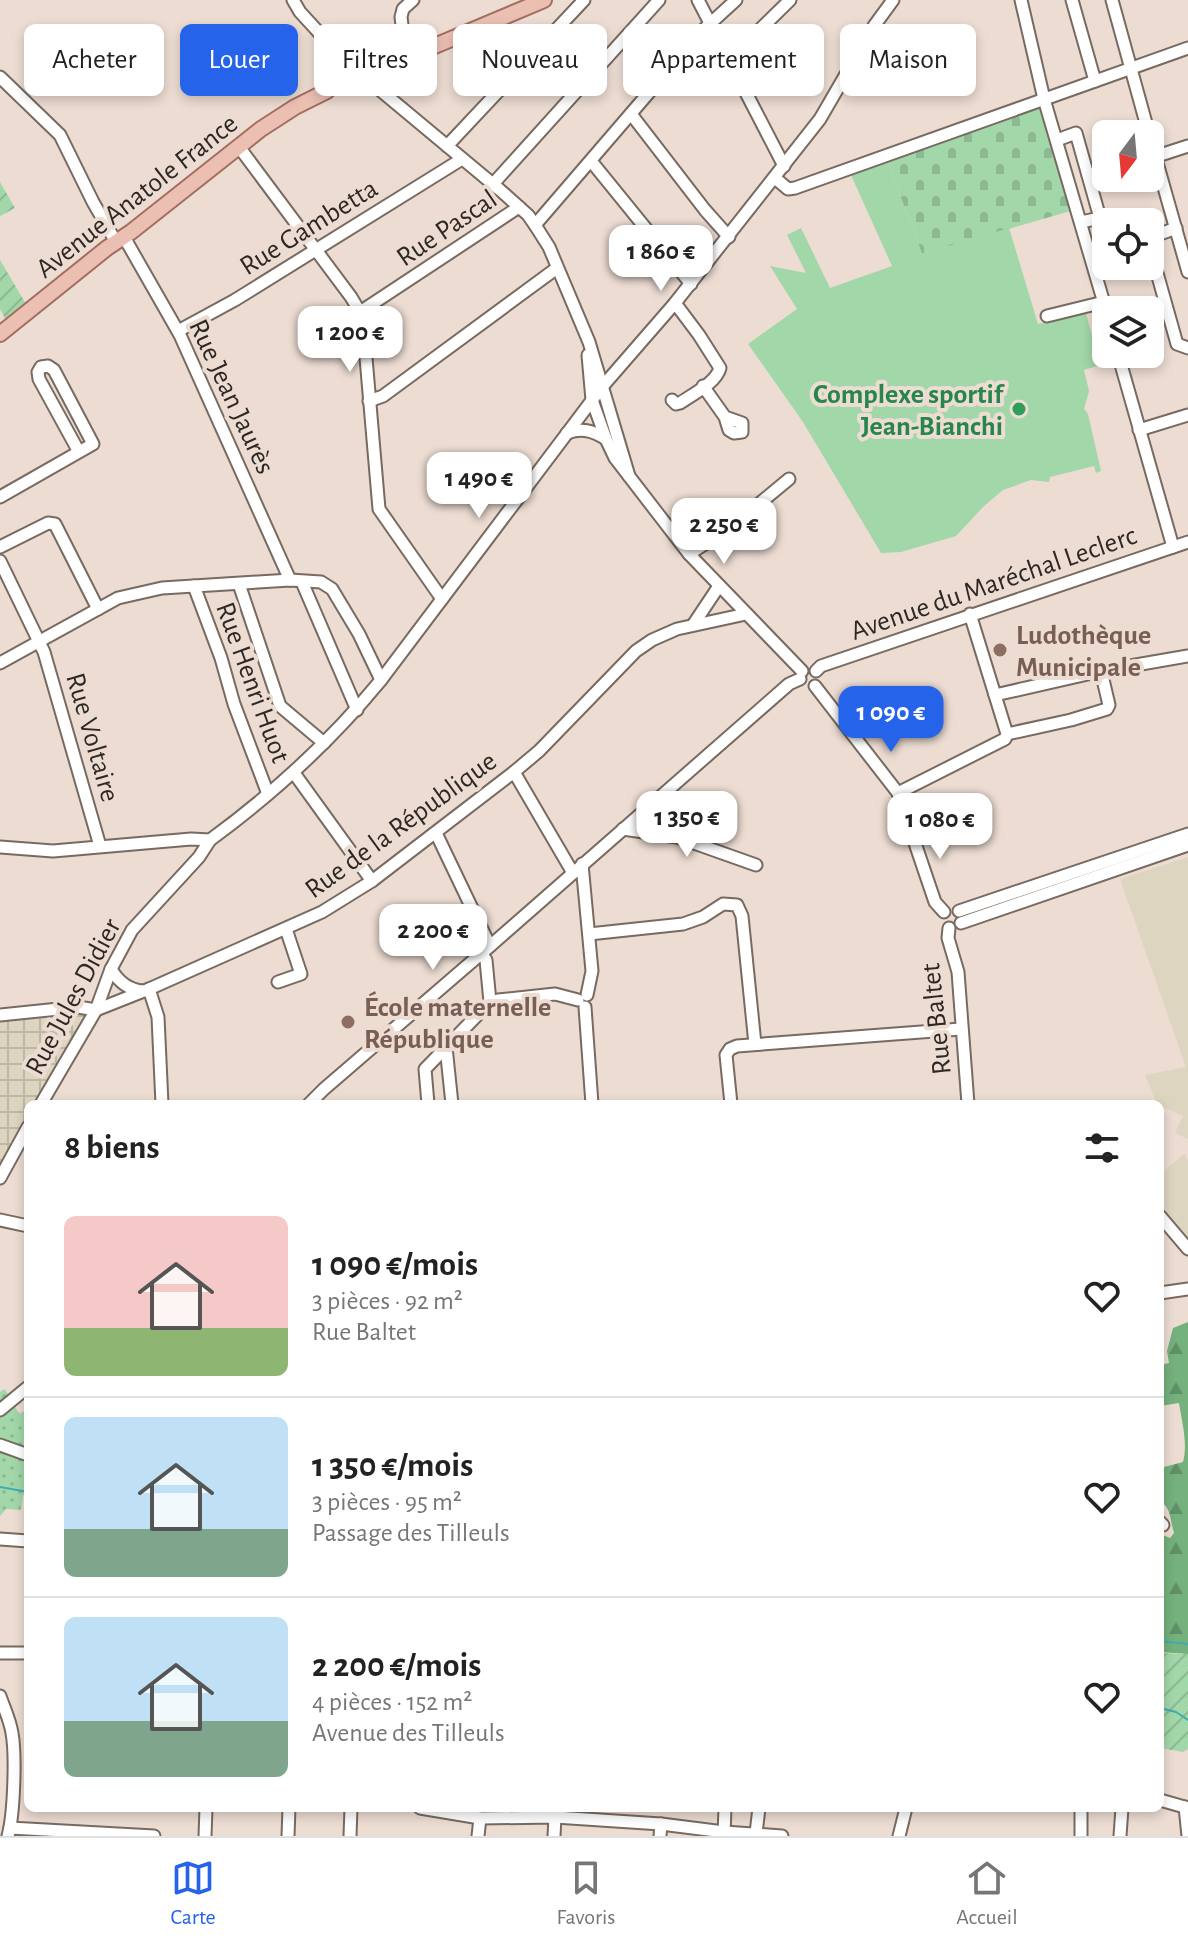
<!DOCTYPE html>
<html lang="fr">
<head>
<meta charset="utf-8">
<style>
	:root { --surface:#fff; --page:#f2f2f2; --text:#222; --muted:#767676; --line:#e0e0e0; --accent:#2563eb }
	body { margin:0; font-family:"Alegreya Sans",sans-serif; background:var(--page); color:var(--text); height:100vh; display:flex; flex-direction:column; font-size:30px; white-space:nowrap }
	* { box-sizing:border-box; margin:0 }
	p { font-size:26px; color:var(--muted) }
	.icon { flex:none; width:44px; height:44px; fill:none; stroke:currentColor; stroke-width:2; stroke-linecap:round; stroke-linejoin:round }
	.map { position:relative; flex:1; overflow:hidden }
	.side { position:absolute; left:24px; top:1100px; width:1140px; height:712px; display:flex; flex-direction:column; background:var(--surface); border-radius:12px; box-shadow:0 4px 12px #0003 }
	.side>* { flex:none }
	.hud { position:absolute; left:24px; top:24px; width:1140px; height:72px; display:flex; gap:16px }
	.needle { width:52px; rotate:196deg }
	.controls { position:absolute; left:1092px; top:120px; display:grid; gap:16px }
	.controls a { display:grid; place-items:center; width:72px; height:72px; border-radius:12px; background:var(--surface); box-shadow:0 4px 12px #0003; font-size:40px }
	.price { position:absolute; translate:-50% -68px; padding:0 18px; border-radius:16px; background:#fff; color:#222; font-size:26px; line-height:52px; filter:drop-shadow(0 2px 4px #0008) }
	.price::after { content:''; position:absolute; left:50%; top:48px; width:24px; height:18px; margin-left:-12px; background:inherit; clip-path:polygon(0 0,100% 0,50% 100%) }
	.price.selected { background:var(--accent); color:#fff }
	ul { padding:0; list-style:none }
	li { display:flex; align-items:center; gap:24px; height:200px; padding:0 40px }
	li+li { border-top:2px solid var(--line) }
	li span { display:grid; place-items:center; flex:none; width:224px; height:160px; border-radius:12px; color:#555 }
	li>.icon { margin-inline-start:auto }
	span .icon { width:96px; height:96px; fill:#fffc; stroke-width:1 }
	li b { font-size:34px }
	h2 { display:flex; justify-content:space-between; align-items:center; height:96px; padding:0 40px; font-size:34px }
	.tag { padding:0 28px; border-radius:12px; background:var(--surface); box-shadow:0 4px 12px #0003; font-size:28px; line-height:72px }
	.tag.selected { background:var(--accent); color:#fff }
	.dock { display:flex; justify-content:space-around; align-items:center; height:112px; border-top:2px solid var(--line); background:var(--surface); font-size:22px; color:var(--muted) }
	.dock a { display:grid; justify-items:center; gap:4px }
	.dock .selected { color:var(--accent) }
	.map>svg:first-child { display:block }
</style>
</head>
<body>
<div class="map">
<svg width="1188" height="1836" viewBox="0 0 1188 1836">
	<defs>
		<pattern id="industrial-grid" width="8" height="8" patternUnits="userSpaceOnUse" patternTransform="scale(2)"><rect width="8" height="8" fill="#ded5c0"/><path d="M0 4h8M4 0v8" fill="none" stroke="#bfb7a5"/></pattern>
		<pattern id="grass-dots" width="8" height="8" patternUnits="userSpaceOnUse" patternTransform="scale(2)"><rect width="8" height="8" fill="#a2d7a9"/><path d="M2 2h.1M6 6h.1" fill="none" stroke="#8cb991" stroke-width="1.8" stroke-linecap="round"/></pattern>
		<pattern id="forest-firs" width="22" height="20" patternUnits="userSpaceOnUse" patternTransform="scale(2)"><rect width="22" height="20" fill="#74b17d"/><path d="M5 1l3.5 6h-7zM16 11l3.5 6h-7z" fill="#609066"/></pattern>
		<pattern id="cemetery-stones" width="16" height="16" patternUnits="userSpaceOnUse" patternTransform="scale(2)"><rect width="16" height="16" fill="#a2d7a9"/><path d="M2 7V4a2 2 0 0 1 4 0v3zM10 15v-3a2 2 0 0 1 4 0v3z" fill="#8cb991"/></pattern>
		<pattern id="garden-furrows" width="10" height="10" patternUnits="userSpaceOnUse" patternTransform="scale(2)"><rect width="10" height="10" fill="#a2d7a9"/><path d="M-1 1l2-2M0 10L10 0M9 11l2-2" fill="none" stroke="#8cb991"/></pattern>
	</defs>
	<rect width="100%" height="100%" fill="#ecdcd2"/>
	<g fill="#ded5c0">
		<polygon points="1188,857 1188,1139 1175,1133 1183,1116 1157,1104 1145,1075 1186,1067 1120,879"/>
		<polygon points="1184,1154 1188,1160 1188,1240 1160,1206 1160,1174"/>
	</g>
	<polygon fill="url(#industrial-grid)" points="96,1005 40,1104 28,1104 28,1125 0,1174 0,1017"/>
	<path fill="url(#grass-dots)" d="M4,1389c8,8 9,17 16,25l6,-5 2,1v85h-5l-2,15 -15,-1 -6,7v-124z"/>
	<path fill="url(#forest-firs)" d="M1188,1322v332l-28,-2v-118l10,4 4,-5c-4,-11 -2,-25 -14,-32v-33l23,-6c5,-18 -1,-40 -4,-59l-19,3v-41l9,-2 -2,-12 6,-23z"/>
	<polygon fill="url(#cemetery-stones)" points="1041,103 1074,210 922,254 887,161"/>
	<g fill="url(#garden-furrows)">
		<polygon points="0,182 15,208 0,216"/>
		<polygon points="0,260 26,304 6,320 0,309"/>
		<polygon points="1160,1653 1188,1654 1188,1749 1183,1752 1160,1748"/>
	</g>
	<polygon fill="#a2d7a9" points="887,161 922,254 1009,228 1038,324 1086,313 1100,365 1084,370 1089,391 1084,409 1088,414 1101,471 1096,473 1094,466 1050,477 1049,482 1031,480 1003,490 984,506 956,536 901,552 881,553 803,422 748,344 797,309 770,266 806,273 787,235 801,228 830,288 892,266 851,175"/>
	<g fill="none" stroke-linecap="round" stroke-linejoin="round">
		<g stroke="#3fadb1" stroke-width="2">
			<polyline points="0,1487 28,1492"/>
			<polyline points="1160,1641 1188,1644"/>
			<polyline points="1160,1708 1176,1712 1188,1720"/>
		</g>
		<defs>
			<g id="minor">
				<polyline points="293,0 300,12 334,49"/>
				<polyline points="698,0 784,166"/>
				<polyline points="1021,0 1044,99 1106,310"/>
				<polyline points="1072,0 1095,81"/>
				<polyline points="1112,0 1149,134"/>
				<polyline points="406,58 401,17 403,9 413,0"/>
				<polyline points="729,60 790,0"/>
				<polyline points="365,74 380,90 500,190 528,215 535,225 549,247 589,342 629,476"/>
				<polyline points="0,77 60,135 93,202 116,242"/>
				<polyline points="631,114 705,210 729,237"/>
				<polyline points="1150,138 1188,272"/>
				<polyline points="1057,140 1076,133 1100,218 1081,222"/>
				<polyline points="447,146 584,0"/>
				<polyline points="239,147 351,297 360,312 363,323 379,509 442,599"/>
				<polyline points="1151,158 1188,146"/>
				<polyline points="591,161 691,284"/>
				<polyline points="1088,175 1106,170"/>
				<polyline points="775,178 788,189 795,188 1188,48"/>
				<polyline points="493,184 659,0"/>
				<polyline points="535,225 701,32 736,0"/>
				<polyline points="1176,228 1152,237 1150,248 1177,344 1188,348"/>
				<polyline points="124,237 180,335 290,580"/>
				<polyline points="360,312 519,207"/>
				<polyline points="1047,316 1104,302"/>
				<polyline points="178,331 235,300 462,159"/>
				<polyline points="1118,354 1173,547"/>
				<polyline points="588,355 592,400 606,439 615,458 689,554 802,671"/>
				<polyline points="703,386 725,417 729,430 734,433 742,432 742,423 725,417"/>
				<path d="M672,400l4,4 4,-1c13,-9 36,-20 40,-35l-21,-33 -24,-32"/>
				<polyline points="369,401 383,396 557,268"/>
				<polyline points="1139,430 1188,415"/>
				<path d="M567,433c15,-5 25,-3 39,6"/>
				<polyline points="0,497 93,444 54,370 48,366 41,367 38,372 39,379 79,452"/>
				<polyline points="0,547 48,523 55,524 98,609"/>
				<polyline points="689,554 730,528 789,479"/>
				<polyline points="0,561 44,652 100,846"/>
				<polyline points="302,582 357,710"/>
				<polyline points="239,584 280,706 324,743"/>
				<polyline points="194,586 221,658 234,704 268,794"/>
				<polyline points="693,625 719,586"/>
				<polyline points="0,663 118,598 162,588 290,580 321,582 332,589 359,634 381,680"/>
				<polyline points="816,671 821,666 1188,542"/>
				<polyline points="815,686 898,793 935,902 944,912"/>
				<polyline points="995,695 1101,671 1188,656"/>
				<polyline points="1007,734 1071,720 1107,709 1109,705 1101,671"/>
				<polyline points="514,772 573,873"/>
				<polyline points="294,773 372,881"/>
				<polyline points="898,793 1005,739 1007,734 970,614"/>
				<polyline points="623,829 677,837 756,865"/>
				<polyline points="436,833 490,946"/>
				<path d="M0,847l53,4 138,-12 19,1c64,-47 121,-99 171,-160l221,-293 73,-84 145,-184 54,-93 19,-26"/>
				<polyline points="582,864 592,971 587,995"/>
				<polyline points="959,911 1188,834"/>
				<polyline points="961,923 1188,845"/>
				<polyline points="949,928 948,938 958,972 968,1104"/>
				<polyline points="589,934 683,924 703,917 723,904 737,905 742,916 755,1044"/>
				<polyline points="481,953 486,960 490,1002"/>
				<path d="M111,969c7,12 18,21 32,22"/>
				<polyline points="278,982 301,974 286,929"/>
				<polyline points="149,989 158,1017 162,1104"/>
				<polyline points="585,1007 592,1104"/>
				<polyline points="0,1015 78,1007 96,1010 149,989 322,912 372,881 514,772 539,751 636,651 652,640 677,629 746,614"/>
				<polyline points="446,1047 452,1104"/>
				<polyline points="41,1104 96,1010 111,969 132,930 199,857 210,840"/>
				<polyline points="309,1104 324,1089 490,946 789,684 800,679"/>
				<polyline points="428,1104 425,1069 490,1002 498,1000 555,994 578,1000"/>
				<polyline points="731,1104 726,1055 730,1049 737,1046 961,1029"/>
				<polyline points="0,1178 28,1127"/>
				<polyline points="1160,1216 1188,1249"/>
				<polyline points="0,1220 28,1226"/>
				<polyline points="1160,1293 1188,1289"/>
				<polyline points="0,1410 28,1387"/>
				<polyline points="0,1445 28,1455"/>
				<polyline points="1160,1522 1163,1525"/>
				<polyline points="0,1539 28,1541"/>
				<polyline points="0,1653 28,1653"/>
				<path d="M0,1696c4,12 10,24 12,37 4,22 2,81 -4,103"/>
				<polyline points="1160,1800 1188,1808"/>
				<polyline points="1185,1807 1188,1836"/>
				<polyline points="420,1808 480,1818 555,1817 661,1824 724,1832 782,1836"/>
				<polyline points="10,1828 154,1836"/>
				<polyline points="756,1833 759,1808"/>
				<polyline points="724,1835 725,1808"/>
				<polyline points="205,1836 206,1808"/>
				<polyline points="288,1836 289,1808"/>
				<polyline points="350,1836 351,1808"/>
				<polyline points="478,1836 480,1818"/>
				<polyline points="554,1836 555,1817"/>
				<polyline points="660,1836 661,1824"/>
				<polyline points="899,1836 906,1808"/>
				<polyline points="1081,1836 1081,1808"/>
				<polyline points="1120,1836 1122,1808"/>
			</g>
			<g id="major">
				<path d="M341,45l11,3 16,10c4,29 -21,17 -34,6l-2,-11 2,-4z"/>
				<polyline points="369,62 406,58 544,0"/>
				<polyline points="0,334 107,248 131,232 261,129 295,107 327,91 342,70"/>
			</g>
		</defs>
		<use href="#minor" stroke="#776a61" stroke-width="15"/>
		<use href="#major" stroke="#a26e60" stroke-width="18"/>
		<use href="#minor" stroke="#fff" stroke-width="11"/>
		<use href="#major" stroke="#ecbfb3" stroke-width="14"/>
	</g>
	<circle fill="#2e9e5b" stroke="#ecdcd2" stroke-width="3" cx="1019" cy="409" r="8"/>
	<g fill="#8d6e63" stroke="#ecdcd2" stroke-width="3">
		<circle cx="1000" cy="650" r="8"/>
		<circle cx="348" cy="1022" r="8"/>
	</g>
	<g text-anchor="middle" stroke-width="8" stroke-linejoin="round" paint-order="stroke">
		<g font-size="28" fill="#2e2824" stroke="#ecdcd2">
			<text transform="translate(136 195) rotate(-38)" y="10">Avenue Anatole France</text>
			<text transform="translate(308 226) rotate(-32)" y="10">Rue Gambetta</text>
			<text transform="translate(446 227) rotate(-34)" y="10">Rue Pascal</text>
			<text transform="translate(233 396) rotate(65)" y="10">Rue Jean Jaurès</text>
			<text transform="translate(993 582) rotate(-19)" y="10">Avenue du Maréchal Leclerc</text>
			<text transform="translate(254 682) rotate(70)" y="10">Rue Henri Huot</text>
			<text transform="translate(94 737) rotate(74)" y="10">Rue Voltaire</text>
			<text transform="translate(400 824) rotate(-36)" y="10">Rue de la République</text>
			<text transform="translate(72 996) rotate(-62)" y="10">Rue Jules Didier</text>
			<text transform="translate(935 1019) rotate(-96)" y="10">Rue Baltet</text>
		</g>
		<g font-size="28" font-weight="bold" fill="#27864d" stroke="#ecdcd2" text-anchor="end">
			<text x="1003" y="403">Complexe sportif<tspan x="1003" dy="32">Jean-Bianchi</tspan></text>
		</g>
		<g font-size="28" font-weight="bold" fill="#785e54" stroke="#ecdcd2" text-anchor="start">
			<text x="1016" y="644">Ludothèque<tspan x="1016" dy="32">Municipale</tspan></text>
			<text x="364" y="1016">École maternelle<tspan x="364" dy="32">République</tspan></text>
		</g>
	</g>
</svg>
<div class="controls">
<a><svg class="needle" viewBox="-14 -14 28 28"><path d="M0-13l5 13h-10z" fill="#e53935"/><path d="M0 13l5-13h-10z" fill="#767676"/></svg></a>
<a><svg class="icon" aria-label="locate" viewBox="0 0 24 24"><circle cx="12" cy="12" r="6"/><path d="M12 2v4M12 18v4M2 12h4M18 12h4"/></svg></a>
<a><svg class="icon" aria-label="layers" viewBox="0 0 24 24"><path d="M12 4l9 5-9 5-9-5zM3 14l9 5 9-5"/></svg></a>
</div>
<b class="price" style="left:661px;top:293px">1 860 €</b>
<b class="price" style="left:350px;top:374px">1 200 €</b>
<b class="price" style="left:479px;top:520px">1 490 €</b>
<b class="price" style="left:724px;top:566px">2 250 €</b>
<b class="price selected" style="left:891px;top:754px">1 090 €</b>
<b class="price" style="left:687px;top:859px">1 350 €</b>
<b class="price" style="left:940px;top:861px">1 080 €</b>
<b class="price" style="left:433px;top:972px">2 200 €</b>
<div class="hud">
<a class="tag">Acheter</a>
<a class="tag selected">Louer</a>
<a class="tag">Filtres</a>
<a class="tag">Nouveau</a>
<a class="tag">Appartement</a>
<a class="tag">Maison</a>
</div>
<section class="side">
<h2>8 biens<svg class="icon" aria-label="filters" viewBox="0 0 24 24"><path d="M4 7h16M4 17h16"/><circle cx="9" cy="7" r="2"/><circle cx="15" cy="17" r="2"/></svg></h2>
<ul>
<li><span style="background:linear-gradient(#f6c9c9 70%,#8fb573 0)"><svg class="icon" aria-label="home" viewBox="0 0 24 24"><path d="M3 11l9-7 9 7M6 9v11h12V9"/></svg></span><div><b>1 090 €/mois</b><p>3 pièces · 92 m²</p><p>Rue Baltet</p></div><svg class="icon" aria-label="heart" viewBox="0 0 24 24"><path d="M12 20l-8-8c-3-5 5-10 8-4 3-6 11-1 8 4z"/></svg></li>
<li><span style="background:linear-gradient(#bfe0f5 70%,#7fa58c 0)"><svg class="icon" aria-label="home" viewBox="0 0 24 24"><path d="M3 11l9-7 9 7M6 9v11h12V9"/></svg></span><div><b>1 350 €/mois</b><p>3 pièces · 95 m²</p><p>Passage des Tilleuls</p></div><svg class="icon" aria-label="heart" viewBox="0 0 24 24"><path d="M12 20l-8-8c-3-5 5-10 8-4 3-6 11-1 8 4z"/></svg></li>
<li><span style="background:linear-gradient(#bfe0f5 65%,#7fa58c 0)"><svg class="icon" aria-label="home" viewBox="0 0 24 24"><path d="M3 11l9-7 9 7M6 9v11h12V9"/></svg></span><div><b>2 200 €/mois</b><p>4 pièces · 152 m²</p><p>Avenue des Tilleuls</p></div><svg class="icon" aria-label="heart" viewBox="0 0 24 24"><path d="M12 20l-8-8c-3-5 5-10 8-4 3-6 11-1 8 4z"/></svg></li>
</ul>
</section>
</div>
<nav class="dock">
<a class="selected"><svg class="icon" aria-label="map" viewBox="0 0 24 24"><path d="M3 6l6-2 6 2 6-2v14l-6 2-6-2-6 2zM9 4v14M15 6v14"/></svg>Carte</a>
<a><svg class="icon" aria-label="saved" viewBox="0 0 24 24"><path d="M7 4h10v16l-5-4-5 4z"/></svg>Favoris</a>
<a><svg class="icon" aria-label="home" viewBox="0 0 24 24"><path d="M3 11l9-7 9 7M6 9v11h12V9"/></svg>Accueil</a>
</nav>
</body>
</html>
